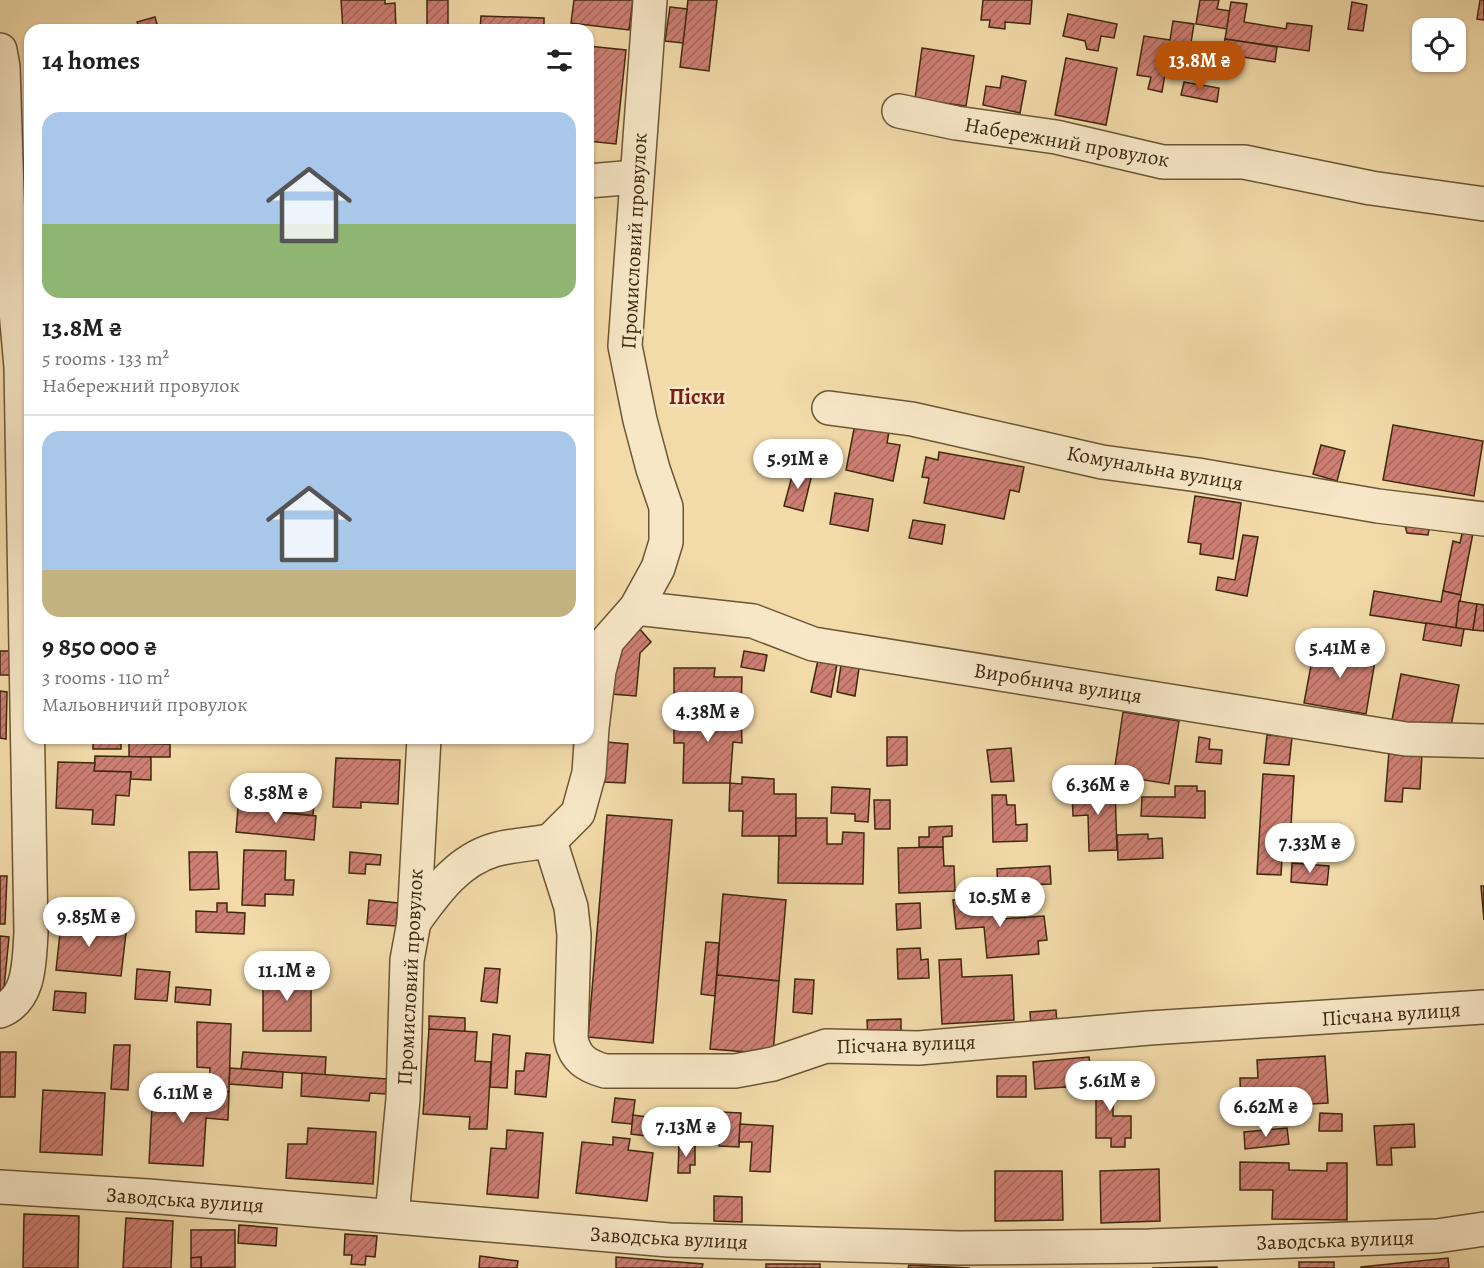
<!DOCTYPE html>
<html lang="en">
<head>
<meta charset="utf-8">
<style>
	:root { --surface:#fff; --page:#f2f2f2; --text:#202124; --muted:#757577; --line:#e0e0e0; --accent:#b45309 }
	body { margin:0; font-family:Alegreya,serif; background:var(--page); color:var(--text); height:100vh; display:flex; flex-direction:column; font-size:22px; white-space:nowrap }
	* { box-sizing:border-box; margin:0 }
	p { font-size:20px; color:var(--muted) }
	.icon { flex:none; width:33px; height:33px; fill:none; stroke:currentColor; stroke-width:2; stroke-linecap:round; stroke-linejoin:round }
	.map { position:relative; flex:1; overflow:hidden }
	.details { position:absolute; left:24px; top:24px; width:570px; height:720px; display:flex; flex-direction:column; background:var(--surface); border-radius:18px; box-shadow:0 2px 4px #0004 }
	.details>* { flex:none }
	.fabs { position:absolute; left:1412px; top:18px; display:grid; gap:12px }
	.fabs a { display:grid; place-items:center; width:54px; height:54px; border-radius:12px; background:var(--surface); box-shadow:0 2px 4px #0004; font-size:30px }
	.price { position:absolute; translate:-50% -51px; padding:0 14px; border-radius:21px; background:#fff; color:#222; font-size:20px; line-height:39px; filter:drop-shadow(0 2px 3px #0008) }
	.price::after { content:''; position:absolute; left:50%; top:36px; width:18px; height:14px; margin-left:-9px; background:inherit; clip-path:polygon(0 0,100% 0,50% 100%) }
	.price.active { background:var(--accent); color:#fff }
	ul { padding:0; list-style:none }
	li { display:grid; align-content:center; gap:12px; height:318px; padding:0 18px }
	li+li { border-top:2px solid var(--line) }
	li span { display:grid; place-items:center; height:186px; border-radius:18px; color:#555 }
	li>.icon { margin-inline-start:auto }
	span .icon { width:108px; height:108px; fill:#fffc; stroke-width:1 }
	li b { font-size:26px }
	h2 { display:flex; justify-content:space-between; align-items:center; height:72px; padding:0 18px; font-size:26px }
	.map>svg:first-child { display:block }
</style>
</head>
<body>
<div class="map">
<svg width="1484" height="1268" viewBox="0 0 1484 1268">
	<defs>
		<pattern id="building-hatch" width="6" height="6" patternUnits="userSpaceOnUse" patternTransform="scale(1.5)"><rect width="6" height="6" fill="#ce7f74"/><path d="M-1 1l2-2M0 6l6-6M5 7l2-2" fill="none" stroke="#a9685e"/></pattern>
	</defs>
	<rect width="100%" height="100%" fill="#f2daa9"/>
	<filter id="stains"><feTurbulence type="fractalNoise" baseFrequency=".00333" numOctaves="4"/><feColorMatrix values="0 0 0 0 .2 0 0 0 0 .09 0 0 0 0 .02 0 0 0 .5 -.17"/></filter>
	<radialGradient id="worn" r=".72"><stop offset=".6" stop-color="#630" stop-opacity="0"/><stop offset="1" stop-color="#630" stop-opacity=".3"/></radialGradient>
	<g fill="url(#building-hatch)" stroke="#3f290d" stroke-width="1.5">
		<polygon points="341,0 385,0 385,4 395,3 396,30 343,30"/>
		<rect x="427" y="0" width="21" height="26"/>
		<polygon points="574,0 633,0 629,30 571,23"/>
		<polygon points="688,0 717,0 709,71 680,67"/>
		<polygon points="983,0 1032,0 1030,24 1005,22 1005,29 989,27 990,20 981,20"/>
		<polygon points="1200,0 1219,0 1217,9 1230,11 1227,29 1196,24"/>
		<polygon points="1480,0 1484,0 1484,20 1477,19"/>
		<polygon points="1231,2 1247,4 1244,22 1286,29 1287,23 1312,26 1309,51 1225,39"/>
		<polygon points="1352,2 1367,5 1363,31 1348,29"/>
		<polygon points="670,7 687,9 683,43 665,41"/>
		<polygon points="1068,14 1117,24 1114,38 1101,36 1098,51 1087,49 1085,41 1063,36"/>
		<polygon points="481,16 544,18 544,30 480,30"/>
		<polygon points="155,17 158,28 166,26 167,30 140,30 137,22"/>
		<polygon points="1173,21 1194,24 1190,49 1179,47 1175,69 1166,68 1162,92 1148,89 1151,77 1137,75 1144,36 1170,40"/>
		<polygon points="1225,39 1277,47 1275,62 1223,54"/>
		<polygon points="588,46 626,50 616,144 588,141"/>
		<polygon points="922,48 974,56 966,106 915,99"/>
		<polygon points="1066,58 1117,68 1106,125 1055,115"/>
		<polygon points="1002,76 1026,81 1020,113 983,105 986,86 1000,88"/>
		<polygon points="1184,82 1219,88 1217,102 1181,95"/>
		<polygon points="856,419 890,426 887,443 900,445 893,481 846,470"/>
		<polygon points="1393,425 1483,441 1474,496 1383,480"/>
		<polygon points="1321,445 1345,451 1337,481 1313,474"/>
		<polygon points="939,452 1024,467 1019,492 1010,490 1004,519 924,503 929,478 922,477 926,457 938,460"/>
		<polygon points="794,469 812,474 803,511 784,506"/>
		<polygon points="835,493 873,499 868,531 830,524"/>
		<polygon points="1195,496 1241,503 1233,559 1200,554 1201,544 1188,542"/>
		<polygon points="1403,518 1444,522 1443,531 1429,529 1428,535 1407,533"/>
		<polygon points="913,520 945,525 942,544 909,538"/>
		<polygon points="1464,525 1474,528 1461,595 1443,591 1453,541 1460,543"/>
		<polygon points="1243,535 1258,537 1247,596 1216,590 1218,577 1235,580"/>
		<polygon points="1374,591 1441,602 1443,591 1461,595 1456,628 1370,615"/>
		<polygon points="1459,601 1477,604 1473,630 1456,628"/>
		<polygon points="1477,604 1484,605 1484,631 1473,630"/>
		<polygon points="1426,623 1464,629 1461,646 1423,640"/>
		<polygon points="638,627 651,642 640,653 636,696 611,694 615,646"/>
		<polygon points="1315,644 1376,655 1366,714 1304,703"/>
		<rect x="0" y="651" width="13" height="24"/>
		<polygon points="744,651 767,655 764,671 741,667"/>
		<polygon points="818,660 837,664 831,697 811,692"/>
		<polygon points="841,665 859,668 855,696 837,692"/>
		<polygon points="674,668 715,668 714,677 742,677 741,710 674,709"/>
		<polygon points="1401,674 1459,685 1450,731 1392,720"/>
		<polygon points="0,691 7,692 6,739 0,738"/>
		<polygon points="674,709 741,710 742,743 733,742 730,783 683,783 684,743 674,743"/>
		<polygon points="1123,712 1179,721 1169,784 1120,776 1121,767 1115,766"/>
		<polygon points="1267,735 1292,737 1289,765 1264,763"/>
		<polygon points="887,737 907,737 907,765 887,766"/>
		<polygon points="1199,737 1210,739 1209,749 1222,750 1221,764 1196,762"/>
		<polygon points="59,738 121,738 121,749 93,749 93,741 59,741"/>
		<polygon points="606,742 628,744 625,783 603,782"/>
		<polygon points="129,743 170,744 170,757 129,757"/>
		<polygon points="1011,748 1014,781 991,782 987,750"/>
		<polygon points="1389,752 1422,754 1420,789 1403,788 1402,802 1385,801"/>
		<polygon points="95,756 151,757 151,780 130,779 131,772 94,771"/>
		<polygon points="336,758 400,760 398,804 361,802 361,808 333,807"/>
		<polygon points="58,762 95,763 94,771 131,772 129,796 116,795 114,825 92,824 93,810 56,808"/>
		<polygon points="1263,774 1294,776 1290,841 1283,841 1281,875 1257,874"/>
		<polygon points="742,777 774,779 774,794 796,794 796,836 742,836 743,811 729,811 730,783 742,784"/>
		<polygon points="281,785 315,789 313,816 278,812"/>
		<polygon points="1175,786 1197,786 1197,791 1205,791 1205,818 1141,816 1142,797 1175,797"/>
		<polygon points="832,787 870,789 868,822 855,821 855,814 831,813"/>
		<polygon points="1115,788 1117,850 1089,851 1088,815 1073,816 1072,790"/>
		<polygon points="992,795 1006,795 1007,805 1015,805 1016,825 1027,824 1027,841 993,842"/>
		<polygon points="874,800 890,800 890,829 875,829"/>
		<polygon points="238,808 316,816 314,840 236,832"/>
		<polygon points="607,815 672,820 653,1043 588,1037"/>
		<polygon points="796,818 827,818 827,844 842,844 843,832 864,833 863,884 778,883 779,836 796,836"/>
		<polygon points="952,826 952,836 943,837 943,847 919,847 919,837 929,837 929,827"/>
		<polygon points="1148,834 1148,839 1162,838 1163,858 1118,860 1117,835"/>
		<polygon points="943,847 944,866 954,866 955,891 899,893 898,848"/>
		<polygon points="244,850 286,851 285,880 294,880 293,895 265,894 265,906 242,905"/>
		<polygon points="189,852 217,852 219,889 190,890"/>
		<polygon points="350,852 381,855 380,865 366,864 365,874 349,873"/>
		<polygon points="1292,863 1329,866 1327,885 1291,882"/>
		<polygon points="1050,866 1051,884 1027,885 1027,891 998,893 997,869"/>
		<polygon points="0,876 7,876 5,924 0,924"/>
		<polygon points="1481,886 1484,886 1484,920"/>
		<polygon points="723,894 786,900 779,981 717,975"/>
		<polygon points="998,896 1000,919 1044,916 1047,940 1038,941 1039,954 987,958 984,927 956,929 953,900"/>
		<polygon points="369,900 398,903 396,926 367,924"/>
		<polygon points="217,903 227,903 227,912 245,913 244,934 196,932 196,911 217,912"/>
		<polygon points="920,903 921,928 897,930 896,904"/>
		<polygon points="62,915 92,918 91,929 126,933 121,976 56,970"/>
		<polygon points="0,936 9,937 3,998 0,998"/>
		<polygon points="706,942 719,943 715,996 701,994"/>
		<polygon points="920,948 921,960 928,959 929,978 898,979 897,949"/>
		<polygon points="961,959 962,977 1012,975 1014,1020 942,1024 939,960"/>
		<polygon points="485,968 500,969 497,1003 481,1001"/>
		<polygon points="137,969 170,972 167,1001 135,999"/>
		<polygon points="263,973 311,974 311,1031 263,1031"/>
		<polygon points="717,975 779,981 773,1054 710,1049"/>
		<polygon points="795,979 814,980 812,1014 793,1012"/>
		<polygon points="176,987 211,990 210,1005 175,1002"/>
		<polygon points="55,991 86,993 85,1013 53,1010"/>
		<polygon points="1056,1010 1057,1025 1031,1027 1030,1012"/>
		<polygon points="429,1016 465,1018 465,1032 429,1029"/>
		<polygon points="901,1019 901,1038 868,1039 867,1020"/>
		<polygon points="197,1022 231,1024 229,1092 209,1091 210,1068 197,1067"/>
		<polygon points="429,1029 477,1032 475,1061 491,1062 487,1129 469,1129 470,1117 423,1114"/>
		<polygon points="493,1034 510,1036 507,1088 490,1087"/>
		<polygon points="114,1045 130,1045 128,1090 111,1089"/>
		<polygon points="0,1052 16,1052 15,1097 0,1097"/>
		<polygon points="243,1052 326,1057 325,1075 241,1069"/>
		<polygon points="526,1053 550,1055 546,1097 515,1094 516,1071 524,1071"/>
		<polygon points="1325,1056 1328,1103 1241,1108 1240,1078 1258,1078 1257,1060"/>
		<polygon points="1089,1057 1091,1071 1081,1071 1082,1086 1035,1089 1033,1062"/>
		<polygon points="230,1068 283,1072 282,1088 229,1084"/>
		<polygon points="302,1073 387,1079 386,1094 370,1093 369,1101 301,1096"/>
		<rect x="997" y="1076" width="29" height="21"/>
		<polygon points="1091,1078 1120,1078 1120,1096 1113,1096 1113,1116 1131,1116 1131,1138 1125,1138 1125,1147 1111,1147 1111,1138 1096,1138 1096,1094 1091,1093"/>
		<polygon points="153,1089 229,1092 228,1120 206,1118 203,1166 149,1163"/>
		<polygon points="43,1090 105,1093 102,1155 40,1152"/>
		<polygon points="615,1098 635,1100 632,1124 612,1122"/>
		<polygon points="721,1112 741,1113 739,1147 719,1146"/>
		<polygon points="1320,1113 1342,1114 1342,1131 1319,1131"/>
		<polygon points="633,1115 712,1126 710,1144 631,1134"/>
		<polygon points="740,1124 773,1126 770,1172 750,1171 752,1142 739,1142"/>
		<polygon points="1414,1124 1415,1147 1391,1148 1392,1165 1377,1165 1374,1126"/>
		<polygon points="308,1128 376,1132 373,1184 286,1178 288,1144 307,1144"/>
		<polygon points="1287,1128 1289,1144 1245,1149 1244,1132"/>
		<polygon points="507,1130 543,1133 538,1198 487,1194 491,1148 506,1149"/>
		<polygon points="613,1137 630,1139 628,1150 653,1153 647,1201 576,1193 582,1142 613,1145"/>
		<polygon points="679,1145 695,1145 695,1165 690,1165 690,1173 678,1173"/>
		<polygon points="1240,1162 1289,1163 1289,1170 1327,1171 1327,1163 1347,1163 1347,1220 1272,1219 1273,1190 1240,1190"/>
		<polygon points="1159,1169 1160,1221 1101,1223 1100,1171"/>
		<polygon points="995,1171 1062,1171 1063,1220 995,1221"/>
		<polygon points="714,1196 742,1197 742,1222 714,1221"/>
		<polygon points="24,1214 79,1216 78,1268 23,1268"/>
		<polygon points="126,1218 173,1221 171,1268 123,1268"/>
		<polygon points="239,1225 277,1228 276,1246 238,1243"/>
		<polygon points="191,1230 235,1230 235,1267 201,1268 201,1257 191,1258"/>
		<polygon points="345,1234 377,1236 375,1257 366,1256 365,1265 351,1264 352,1255 344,1255"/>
		<polygon points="480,1256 518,1261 517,1268 479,1268"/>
		<polygon points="201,1257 201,1268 212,1268 191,1268 191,1258"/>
		<polygon points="616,1257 703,1264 702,1268 616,1268"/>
		<polygon points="1448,1258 1449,1268 1361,1268 1361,1267"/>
		<rect x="1299" y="1262" width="35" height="6"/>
		<rect x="766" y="1264" width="54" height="4"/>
		<polygon points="909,1265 970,1268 908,1268"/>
		<polygon points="1217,1267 1217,1268 1152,1268"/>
	</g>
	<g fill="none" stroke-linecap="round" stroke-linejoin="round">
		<defs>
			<g id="minor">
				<path d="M0,50l3,17 5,155 13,145 10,566c-2,27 0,66 -31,78"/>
				<polyline points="899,111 956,123 1056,137 1163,162 1244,162 1371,188 1484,204"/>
				<polyline points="588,181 636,177"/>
				<polyline points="829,408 912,419 1102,462 1198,475 1378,506 1484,519"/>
				<polyline points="636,608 753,621 813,644 1406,739 1484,741"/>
				<polyline points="550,841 578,813 589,773 592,728 599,671 607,641 636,608 658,568 666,542 666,507 653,469 640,420 625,346 650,0"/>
				<path d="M414,922c21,-29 43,-61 80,-72 18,-5 37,-6 56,-9l21,66 3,28 -3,104c4,20 16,27 34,32h130l38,-7 53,-18 93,2 230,-20 335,-21"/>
				<polyline points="0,1187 148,1196 669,1240 959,1248 1149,1246 1437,1236 1484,1229"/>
				<polyline points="392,1216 403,1099 407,960 414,922 424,738"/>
			</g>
		</defs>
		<use href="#minor" stroke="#6c5534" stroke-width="36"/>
		<use href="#minor" stroke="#f7e7c7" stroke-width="33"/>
	</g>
	<g text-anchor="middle" stroke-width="5" stroke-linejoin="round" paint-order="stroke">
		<g font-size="21" fill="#3f290d" stroke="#f7e7c7">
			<text transform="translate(1067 142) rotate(10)" y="7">Набережний провулок</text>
			<text transform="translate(634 241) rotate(-87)" y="7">Промисловий провулок</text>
			<text transform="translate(1155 468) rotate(10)" y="7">Комунальна вулиця</text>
			<text transform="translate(1058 683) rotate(9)" y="7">Виробнича вулиця</text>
			<text transform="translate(410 977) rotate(-87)" y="7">Промисловий провулок</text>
			<text transform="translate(1391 1014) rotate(-4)" y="7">Пісчана вулиця</text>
			<text transform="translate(906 1044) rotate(-2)" y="7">Пісчана вулиця</text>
			<text transform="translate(185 1200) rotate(4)" y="7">Заводська вулиця</text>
			<text transform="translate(669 1238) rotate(3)" y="7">Заводська вулиця</text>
			<text transform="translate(1335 1240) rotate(-2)" y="7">Заводська вулиця</text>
		</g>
		<g font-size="22" font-weight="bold" fill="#7a1f14" stroke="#f7e7c7">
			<text x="697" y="404">Піски</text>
		</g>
	</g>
	<rect width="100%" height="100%" filter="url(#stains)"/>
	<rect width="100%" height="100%" fill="url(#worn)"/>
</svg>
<div class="fabs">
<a><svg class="icon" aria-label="locate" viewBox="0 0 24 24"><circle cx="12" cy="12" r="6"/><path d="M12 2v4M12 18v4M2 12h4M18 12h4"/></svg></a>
</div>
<b class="price active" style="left:1200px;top:92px">13.8M ₴</b>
<b class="price" style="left:798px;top:490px">5.91M ₴</b>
<b class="price" style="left:1340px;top:679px">5.41M ₴</b>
<b class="price" style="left:708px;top:743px">4.38M ₴</b>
<b class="price" style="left:1098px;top:816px">6.36M ₴</b>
<b class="price" style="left:276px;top:824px">8.58M ₴</b>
<b class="price" style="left:1310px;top:874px">7.33M ₴</b>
<b class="price" style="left:1000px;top:928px">10.5M ₴</b>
<b class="price" style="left:89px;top:948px">9.85M ₴</b>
<b class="price" style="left:287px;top:1002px">11.1M ₴</b>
<b class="price" style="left:1110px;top:1112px">5.61M ₴</b>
<b class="price" style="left:183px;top:1124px">6.11M ₴</b>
<b class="price" style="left:1266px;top:1138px">6.62M ₴</b>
<b class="price" style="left:686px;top:1158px">7.13M ₴</b>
<section class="details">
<h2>14 homes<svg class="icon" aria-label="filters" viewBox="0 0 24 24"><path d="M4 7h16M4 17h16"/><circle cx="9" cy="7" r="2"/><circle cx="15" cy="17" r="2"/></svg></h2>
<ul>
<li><span style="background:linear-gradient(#a9c7e8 60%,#8fb573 0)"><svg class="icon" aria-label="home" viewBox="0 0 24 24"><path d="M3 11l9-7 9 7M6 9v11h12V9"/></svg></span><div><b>13.8M ₴</b><p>5 rooms · 133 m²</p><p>Набережний провулок</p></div></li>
<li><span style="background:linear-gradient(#a9c7e8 75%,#c2b280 0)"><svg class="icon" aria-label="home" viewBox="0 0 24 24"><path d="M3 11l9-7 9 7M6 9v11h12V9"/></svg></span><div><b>9 850 000 ₴</b><p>3 rooms · 110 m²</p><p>Мальовничий провулок</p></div></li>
</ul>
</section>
</div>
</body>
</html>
